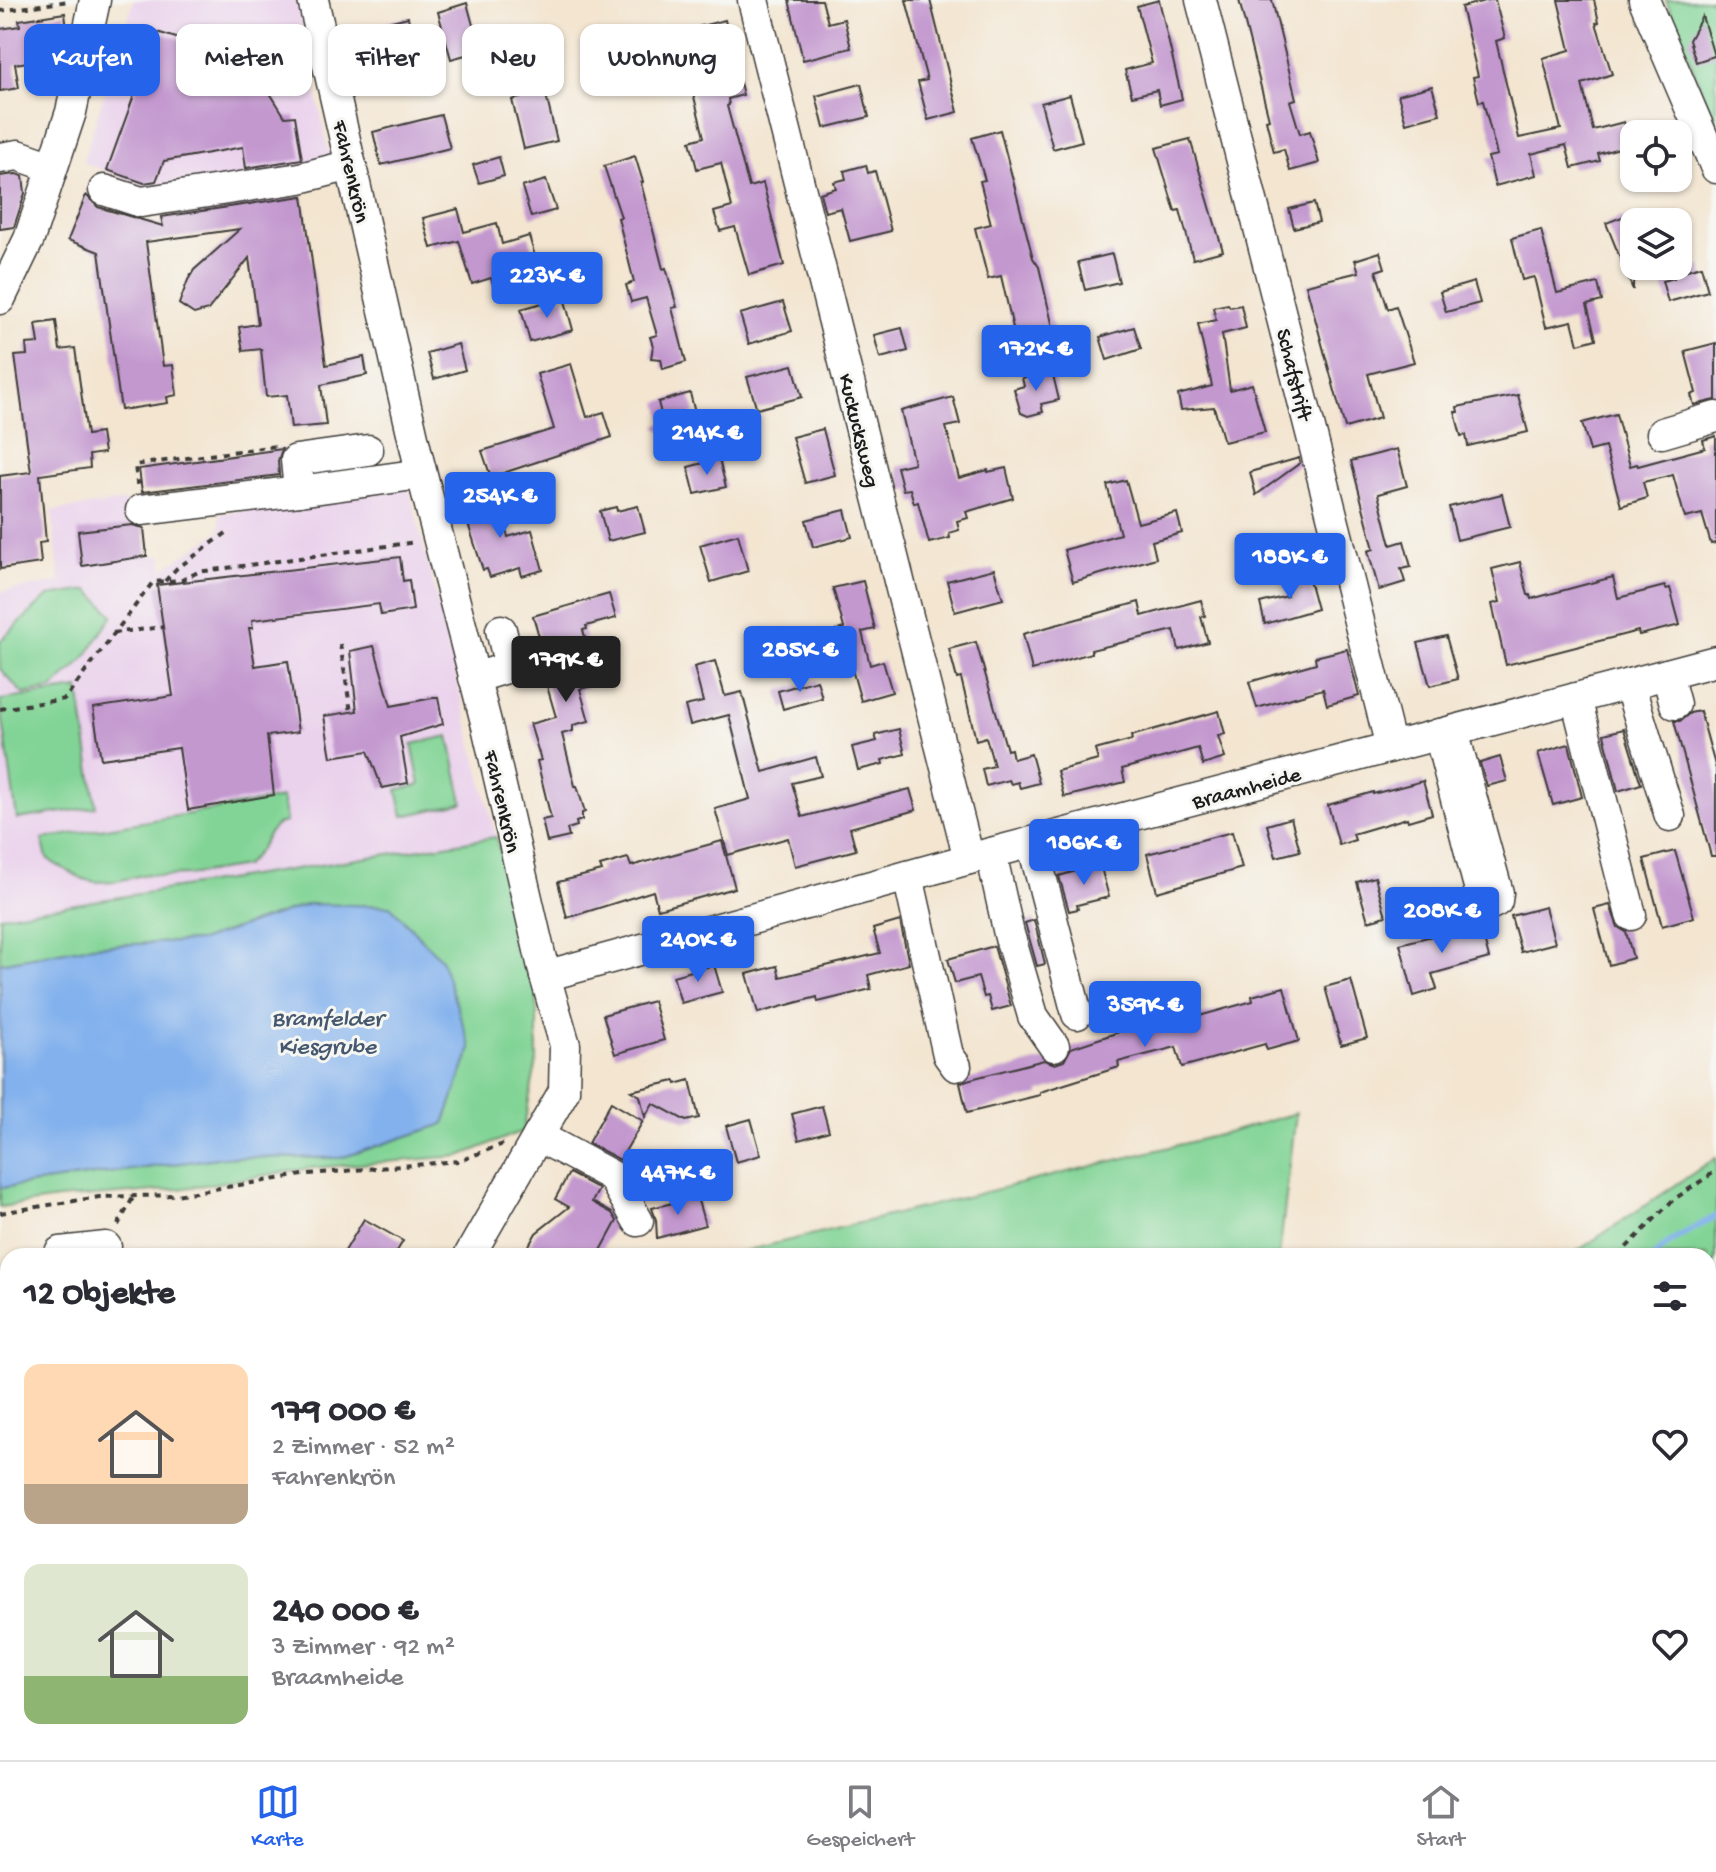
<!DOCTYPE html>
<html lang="de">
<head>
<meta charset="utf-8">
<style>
	:root { --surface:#fff; --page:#f2f2f3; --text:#2b2b33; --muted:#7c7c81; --line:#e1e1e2; --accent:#2563eb }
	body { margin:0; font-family:"Gochi Hand",sans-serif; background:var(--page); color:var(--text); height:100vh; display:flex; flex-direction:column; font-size:30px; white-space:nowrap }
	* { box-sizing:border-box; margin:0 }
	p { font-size:26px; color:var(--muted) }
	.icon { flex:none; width:44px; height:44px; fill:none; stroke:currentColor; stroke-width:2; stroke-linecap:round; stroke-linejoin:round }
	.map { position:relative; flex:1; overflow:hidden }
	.sheet { position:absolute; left:0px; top:1248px; width:1716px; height:512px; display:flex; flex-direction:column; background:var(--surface); border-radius:24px 24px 0 0; box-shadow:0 2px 6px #0004 }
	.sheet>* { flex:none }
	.banner { position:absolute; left:24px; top:24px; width:800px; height:72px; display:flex; gap:16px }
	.tools { position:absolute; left:1620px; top:120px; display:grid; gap:16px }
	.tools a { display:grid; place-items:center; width:72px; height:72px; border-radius:16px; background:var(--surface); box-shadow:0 2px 6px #0004; font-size:40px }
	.price { position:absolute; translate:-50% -68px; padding:0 18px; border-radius:8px; background:var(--accent); color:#fff; font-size:26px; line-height:52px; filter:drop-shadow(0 2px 4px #0008) }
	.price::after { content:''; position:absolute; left:50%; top:48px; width:24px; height:18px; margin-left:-12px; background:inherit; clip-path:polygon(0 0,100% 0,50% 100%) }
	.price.selected { background:#222; color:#fff }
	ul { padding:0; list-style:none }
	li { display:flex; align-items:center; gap:24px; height:200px; padding:0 24px }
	li span { display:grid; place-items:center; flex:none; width:224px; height:160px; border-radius:16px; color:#555 }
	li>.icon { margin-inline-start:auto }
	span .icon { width:96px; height:96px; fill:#fffc; stroke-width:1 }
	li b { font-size:34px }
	h2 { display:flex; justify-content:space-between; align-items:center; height:96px; padding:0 24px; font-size:34px }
	.tag { padding:0 28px; border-radius:16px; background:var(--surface); box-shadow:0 2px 6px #0004; font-size:28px; line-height:72px }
	.tag.selected { background:var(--accent); color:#fff }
	.dock { display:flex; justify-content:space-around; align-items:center; height:112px; border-top:2px solid var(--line); background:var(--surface); font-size:22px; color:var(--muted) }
	.dock a { display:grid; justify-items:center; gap:4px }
	.dock .selected { color:var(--accent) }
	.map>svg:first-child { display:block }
</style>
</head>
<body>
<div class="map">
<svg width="1716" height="1760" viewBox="0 0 1716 1760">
	<rect width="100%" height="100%" fill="#f6f6f2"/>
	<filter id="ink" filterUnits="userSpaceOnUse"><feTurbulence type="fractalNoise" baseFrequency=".0125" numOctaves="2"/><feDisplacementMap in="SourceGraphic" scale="16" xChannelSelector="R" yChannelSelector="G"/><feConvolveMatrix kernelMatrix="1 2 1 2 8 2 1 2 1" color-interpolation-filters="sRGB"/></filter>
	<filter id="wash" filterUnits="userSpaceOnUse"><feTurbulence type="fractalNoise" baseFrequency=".006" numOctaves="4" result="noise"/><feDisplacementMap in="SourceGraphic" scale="32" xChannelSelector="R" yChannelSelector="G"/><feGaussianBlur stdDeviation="1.8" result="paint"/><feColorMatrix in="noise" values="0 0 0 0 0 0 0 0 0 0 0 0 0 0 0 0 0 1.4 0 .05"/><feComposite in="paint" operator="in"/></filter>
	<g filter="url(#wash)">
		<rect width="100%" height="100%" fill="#f3e5d0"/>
		<g fill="#ead1ec">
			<polygon points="134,0 297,0 334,177 174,199 83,162"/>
			<polygon points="409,488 496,837 0,916 0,592 60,582 52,511 125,501 126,510 134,510 143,523 147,556 162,555 163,569 220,531 220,514"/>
		</g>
		<g fill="#82d496" stroke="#4f7859" stroke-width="2">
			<polygon points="1666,0 1716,0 1716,126"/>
			<polygon points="89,590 113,615 84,659 52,689 23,694 0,669 0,641 48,596"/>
			<polygon points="79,689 96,807 17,819 0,700"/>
			<polygon points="449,736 463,803 403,816 397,790 420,785 412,744"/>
			<polygon points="282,798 286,822 278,824 269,833 258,852 245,866 189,875 163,876 147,874 117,881 96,882 83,879 55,864 47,858 42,839"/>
			<polygon points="496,837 537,991 537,1060 523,1131 460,1156 311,1168 179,1189 58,1199 0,1207 0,1188 224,1157 341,1158 444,1124 471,1048 309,904 200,941 92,946 0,963 0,916"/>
			<polygon points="1296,1113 1279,1256 725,1256 1227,1133"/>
			<polygon points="1716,1158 1716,1260 1712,1269 1708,1270 1708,1256 1570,1256"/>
			<polygon points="1716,1312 1716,1424 1708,1428 1708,1315"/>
			<polygon points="197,1752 395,1752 402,1760 191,1760"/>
			<polygon points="461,1752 607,1752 581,1760 467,1760"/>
			<polygon points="994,1752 1201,1752 1189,1760 980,1760"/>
		</g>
		<polygon fill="#82b1ed" stroke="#4f6684" stroke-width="2" points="309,904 390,906 441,959 471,1048 444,1124 341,1158 224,1157 0,1188 0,963 92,946 200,941"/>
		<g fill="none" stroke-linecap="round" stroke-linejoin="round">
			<g stroke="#82b1ed" stroke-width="6">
				<polyline points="1654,1256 1671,1241 1716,1216"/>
				<polyline points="1022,1760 1034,1752"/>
			</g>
		</g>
		<g id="blocks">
			<g fill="#c398cf">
				<polygon points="789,0 822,0 828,23 844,19 851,48 803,60"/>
				<polygon points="906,0 930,0 958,112 928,120 918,82 927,80"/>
				<polygon points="1159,0 1182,99 1160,105 1157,90 1132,96 1125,70 1152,63 1137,6"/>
				<polygon points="1239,0 1272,0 1296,99 1290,101 1300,134 1310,131 1319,163 1290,171 1284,149 1274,152 1266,120 1269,119"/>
				<polygon points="1489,0 1495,0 1505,38 1496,41 1519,138 1561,129 1543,58 1570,50 1558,0 1594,0 1599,22 1596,23 1612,74 1582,84 1593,130 1624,122 1630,145 1598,154 1600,161 1572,168 1566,145 1531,154 1536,175 1495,186 1488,157 1497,155 1483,101 1479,102 1473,77 1478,76 1461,7"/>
				<polygon points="467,3 480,51 451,59 438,12"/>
				<polygon points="65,13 68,38 65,56 15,64 19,88 0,91 0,29 20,26 19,20"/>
				<polygon points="1702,16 1714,56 1696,62 1689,40"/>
				<polygon points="408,17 414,45 362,58 355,30"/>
				<polygon points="725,20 743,95 728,99 729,105 727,106 749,187 763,183 784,265 749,275 735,227 720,231 714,212 732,207 721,163 697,169 690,141 704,137 678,32"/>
				<polygon points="157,32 250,61 285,117 295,116 302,159 246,168 243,147 164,161 156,181 144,183 107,170"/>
				<polygon points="861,84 869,117 824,128 816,96"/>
				<polygon points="1432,86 1440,114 1406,123 1398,95"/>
				<polygon points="545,91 557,141 524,149 512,100"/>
				<polygon points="1070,95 1082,141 1053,149 1041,103"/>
				<polygon points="441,115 450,148 381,165 373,132"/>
				<polygon points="1000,130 1033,258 1039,267 1054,332 1016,341 1001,276 988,279 975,228 991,224 980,181 985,180 972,138"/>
				<polygon points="1190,139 1223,251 1193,259 1180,210 1175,211 1156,148"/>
				<polygon points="635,156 643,182 641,183 663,269 666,268 677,307 672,308 686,362 663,369 661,359 651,358 653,346 650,337 657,335 646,298 631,302 626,285 634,282 618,218 621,217 604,166"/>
				<polygon points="499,157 504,176 479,183 473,165"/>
				<polygon points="866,165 868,173 875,171 891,231 850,241 841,208 825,212 820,193 836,188 834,182 846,179 844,171"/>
				<polygon points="16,174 23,176 25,193 14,227 0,229 0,176"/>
				<polygon points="546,180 556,210 531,217 522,187"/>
				<polygon points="86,195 98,207 163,226 161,217 303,196 326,365 364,357 367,375 321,385 326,425 291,428 287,395 266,397 261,349 243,351 239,327 258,324 249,258 208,310 194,314 179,304 188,280 194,270 240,229 146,242 163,366 173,365 177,395 167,397 168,403 121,410 99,252 68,240"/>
				<polygon points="1314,203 1319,222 1294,228 1289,209"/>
				<polygon points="458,209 464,232 497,223 502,244 529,236 537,263 522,267 528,287 497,297 491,278 472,284 459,241 431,248 423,218"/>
				<polygon points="1622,217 1630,237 1634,235 1633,290 1606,223"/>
				<polygon points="1541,230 1557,293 1598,283 1602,301 1587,305 1596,339 1578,344 1572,321 1546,327 1534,277 1522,280 1512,238"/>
				<polygon points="1380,252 1385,268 1376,271 1388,309 1396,306 1414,362 1368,374 1380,418 1345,428 1306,285 1359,272 1355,260"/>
				<polygon points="1112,254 1119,282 1085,290 1078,262"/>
				<polygon points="1701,266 1708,291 1668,302 1662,281 1674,278 1673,274"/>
				<polygon points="1474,282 1480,303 1446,312 1440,292"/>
				<polygon points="564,297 573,330 530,342 521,309"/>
				<polygon points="783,302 792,331 749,344 740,314"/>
				<polygon points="1228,304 1230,307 1241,305 1246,328 1222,334 1230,390 1252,384 1265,432 1224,442 1214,407 1181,410 1178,395 1212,386 1198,324 1216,320 1213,307"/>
				<polygon points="56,321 60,350 75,348 87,435 101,433 104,453 89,455 90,468 40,475 46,542 39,543 41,563 0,569 0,476 31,472 15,356 27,355 26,344 39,343 36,324"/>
				<polygon points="1134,327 1141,349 1107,360 1100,337"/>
				<polygon points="902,328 908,351 880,358 874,335"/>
				<polygon points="1716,343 1716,400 1694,405 1691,395 1696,393 1685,351"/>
				<polygon points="458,344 465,370 434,379 427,353"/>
				<polygon points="571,364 587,417 604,412 612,437 491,477 482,451 554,429 537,374"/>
				<polygon points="793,365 802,397 757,409 747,377"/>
				<polygon points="1052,371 1059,400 1041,404 1043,412 1028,416 1021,413 1014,389 1024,386 1022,378"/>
				<polygon points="690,393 695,413 691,414 694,424 679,428 672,439 656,427 663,422 658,402"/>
				<polygon points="1518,395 1528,432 1468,446 1466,435 1461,436 1455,412 1458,412 1457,407"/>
				<polygon points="953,397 960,424 946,427 959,478 988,470 988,472 1006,468 1013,498 966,512 968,518 957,521 959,530 949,533 950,538 929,543 918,502 914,503 910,489 903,490 897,467 914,463 901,411"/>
				<polygon points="1616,414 1630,466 1637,464 1638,466 1705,448 1703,440 1716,436 1716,543 1711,544 1702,514 1685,518 1673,475 1643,482 1647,498 1621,506 1605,447 1590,451 1582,423"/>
				<polygon points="823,429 835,475 805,483 792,437"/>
				<polygon points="282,449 278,461 279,475 142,492 139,469"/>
				<polygon points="1397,449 1407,486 1378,494 1391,545 1404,541 1411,567 1401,569 1405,582 1379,590 1368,551 1374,549 1351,461"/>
				<polygon points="1299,458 1300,463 1256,495 1250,472"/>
				<polygon points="719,459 726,487 695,494 688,467"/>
				<polygon points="1126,480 1138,523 1177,513 1182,533 1152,541 1156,558 1073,582 1064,550 1120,534 1107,485"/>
				<polygon points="1502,494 1510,527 1457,540 1449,507"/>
				<polygon points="497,495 508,537 532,530 543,570 522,576 520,568 490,577 487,569 483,570 462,505"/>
				<polygon points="638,506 645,532 608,541 600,511 616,507 617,511"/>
				<polygon points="845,510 852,537 813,547 806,520"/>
				<polygon points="132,525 144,528 147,556 82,566 78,531"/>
				<polygon points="738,534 748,571 711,582 700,545"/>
				<polygon points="400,557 403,581 409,580 413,610 381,615 379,604 252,620 253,628 249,628 255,666 288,661 298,732 267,736 274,795 188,810 179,748 101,759 93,708 173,696 157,585"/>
				<polygon points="1520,562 1528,595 1530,595 1531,599 1613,577 1618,598 1665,586 1666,589 1670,588 1680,625 1639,635 1638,631 1506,665 1492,604 1500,602 1492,569"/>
				<polygon points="994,569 1003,599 955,612 947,581"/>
				<polygon points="1308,576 1317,609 1265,624 1260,603 1287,596 1283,582"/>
				<polygon points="863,581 875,629 862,632 870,665 883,661 892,692 861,701 846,648 839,650 834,631 844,628 833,588"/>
				<polygon points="609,594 616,618 586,626 587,629 583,630 592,662 597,661 603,683 580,689 589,721 573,725 573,731 562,734 575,786 577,786 585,812 582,813 582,820 576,822 577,826 567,829 569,837 547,842 542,820 551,818 537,761 541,760 530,724 556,717 544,676 550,674 533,616"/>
				<polygon points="1201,600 1205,616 1201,617 1208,642 1179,650 1174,630 1091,650 1091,653 1032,670 1023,634 1139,602 1142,616"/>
				<polygon points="1446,636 1458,679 1430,686 1418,643"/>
				<polygon points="976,642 1007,750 1011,749 1013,759 1031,754 1039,783 1020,788 1018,782 1011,784 1009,780 986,786 982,769 994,766 986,737 976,740 961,678 957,679 949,649"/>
				<polygon points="374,646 391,706 438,697 443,724 400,737 408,783 382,788 368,751 331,757 324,716 357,711 350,651"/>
				<polygon points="1347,649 1359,696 1327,705 1323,689 1257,708 1249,682 1316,663 1315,657"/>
				<polygon points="715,661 725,696 742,692 763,772 816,757 821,776 792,783 802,817 910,789 916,810 850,828 856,850 795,866 788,838 728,855 715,809 750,799 729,715 690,725 685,706 703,702 694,667"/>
				<polygon points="817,680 822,698 783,709 778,691"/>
				<polygon points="1219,711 1225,734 1218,736 1225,758 1203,765 1198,748 1122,769 1125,782 1064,797 1057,771 1098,760 1095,750 1132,740 1131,736"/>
				<polygon points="1700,711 1716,769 1716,856 1711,856 1674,721 1680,721 1690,713"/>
				<polygon points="899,729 905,754 882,760 883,764 858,770 852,747 877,741 875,735"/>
				<polygon points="1624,729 1641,784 1618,791 1604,734"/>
				<polygon points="1569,744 1582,797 1553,805 1538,753"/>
				<polygon points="1500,757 1507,781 1487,786 1480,763"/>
				<polygon points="1423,781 1432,814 1408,821 1407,818 1353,834 1355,840 1339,845 1328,805 1373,792 1373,794"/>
				<polygon points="1291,818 1300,851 1276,857 1267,825"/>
				<polygon points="1232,832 1242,868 1157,892 1147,854"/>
				<polygon points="722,841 735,888 658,909 653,891 567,918 558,882 602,871 600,866 628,858 631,866"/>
				<polygon points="1675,851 1694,917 1662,926 1644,859"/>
				<polygon points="1100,864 1109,897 1077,905 1078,909 1069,911 1059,876"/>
				<polygon points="1375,877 1386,916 1368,921 1357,882"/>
				<polygon points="1610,905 1618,927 1626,932 1633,958 1609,965 1594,909"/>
				<polygon points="1545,907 1555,943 1521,952 1511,916"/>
				<polygon points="1034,920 1045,964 1037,966 1025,923"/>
				<polygon points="900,921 909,964 868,975 871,989 818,1002 817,997 758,1013 747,974 777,966 780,977 880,953 873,929"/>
				<polygon points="1480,924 1489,958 1432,974 1437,989 1414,996 1400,944"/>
				<polygon points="994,946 1011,1006 992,1011 988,996 984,997 978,977 955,983 948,959"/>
				<polygon points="714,965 722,992 681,1003 673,976"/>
				<polygon points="1351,980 1367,1038 1341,1045 1325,987"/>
				<polygon points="1284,987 1299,1041 1267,1050 1265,1044 1182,1067 1176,1047 1118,1062 1119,1067 1040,1092 1040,1095 967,1113 960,1083 967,1080 1044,1060 1055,1064 1064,1061 1071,1048 1125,1030 1123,1022 1153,1014 1156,1028 1253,1001 1252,996"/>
				<polygon points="653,1001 664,1040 615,1054 603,1015"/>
				<polygon points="690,1080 699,1118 686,1121 653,1103 645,1117 640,1096 631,1091 675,1081 676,1084"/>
				<polygon points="611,1102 643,1121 620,1160 588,1143"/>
				<polygon points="822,1106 829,1131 799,1140 792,1114"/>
				<polygon points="751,1119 761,1155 736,1162 726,1126"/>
				<polygon points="569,1173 599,1189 592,1202 612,1213 617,1221 598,1256 523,1256 536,1233 569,1207 555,1199"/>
				<polygon points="697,1197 705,1225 657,1238 656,1220 652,1208"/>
				<polygon points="364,1219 403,1241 394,1256 342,1256"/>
			</g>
		</g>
	</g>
	<g filter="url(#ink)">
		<use href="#blocks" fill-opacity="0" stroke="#3c3a37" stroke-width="2"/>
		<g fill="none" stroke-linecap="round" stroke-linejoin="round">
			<defs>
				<g id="minor">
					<polyline points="313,0 418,459 487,726 545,976 565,1045 564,1091 469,1256"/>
					<polyline points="753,0 969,859"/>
					<polyline points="1201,0 1391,747"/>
					<polyline points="1644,0 1716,168"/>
					<polyline points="0,158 18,155 52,167"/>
					<polyline points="104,190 141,202 300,178 351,165"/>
					<polyline points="0,299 29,239 71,112 95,0"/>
					<polyline points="1662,433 1716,417"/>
					<polyline points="368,450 296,460 299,491 421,474"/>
					<polyline points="141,510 299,491"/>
					<polyline points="1667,674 1675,704"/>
					<polyline points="474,678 510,667 501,630"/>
					<polyline points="1629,684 1670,816"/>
					<polyline points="1576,698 1631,915"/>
					<polyline points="1439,734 1483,902 1491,904 1497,901 1498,893 1453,731"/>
					<polyline points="1032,842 1077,1014"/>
					<polyline points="991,853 1009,934 1033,1016 1054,1046"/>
					<polyline points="908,876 948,1055 956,1066"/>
					<polyline points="545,976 991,853 1716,661"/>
					<polyline points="538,1136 612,1176 638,1221"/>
					<polyline points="59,1256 60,1252 106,1247"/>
					<polyline points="1708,1304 1716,1301"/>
					<polyline points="0,1435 8,1410"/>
					<polyline points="1708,1485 1716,1509"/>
					<polyline points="1708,1664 1716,1661"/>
					<polyline points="0,1685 8,1684"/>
					<polyline points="421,1752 428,1760"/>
					<polyline points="176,1760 180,1752"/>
					<polyline points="648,1760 673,1752"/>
					<polyline points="1482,1760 1498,1752"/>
				</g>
			</defs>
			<use href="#minor" stroke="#3c3a37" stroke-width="33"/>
			<g stroke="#3c3a37" stroke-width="4" stroke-dasharray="6 6" stroke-linecap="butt">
				<polyline points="0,11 69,1"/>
				<polyline points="140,482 137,483 135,465 276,446"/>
				<polyline points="165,581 176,569 229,531"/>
				<polyline points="113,633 163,627"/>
				<polyline points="340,644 351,712"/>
				<polyline points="0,709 65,699 153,582 182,580 198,572 416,542"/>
				<polyline points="0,1213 99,1197 176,1195 309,1174 459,1161 503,1144"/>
				<polyline points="118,1225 134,1196"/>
				<polyline points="1618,1256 1673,1200 1716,1171"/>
				<polyline points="1708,1352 1716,1349"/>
				<polyline points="1708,1363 1716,1390"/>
				<polyline points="1072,1760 1083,1752"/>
			</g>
			<use href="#minor" stroke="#fff" stroke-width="30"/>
		</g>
	</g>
	<g text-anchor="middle" stroke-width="6" stroke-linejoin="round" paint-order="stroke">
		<g font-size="22" fill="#1c1c1c" stroke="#f6f6f2">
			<text transform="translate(353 171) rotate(77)" y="8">Fahrenkrön</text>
			<text transform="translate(1296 374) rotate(76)" y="8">Schafstrift</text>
			<text transform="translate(861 430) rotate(76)" y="8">Kuckucksweg</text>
			<text transform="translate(1246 786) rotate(-15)" y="8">Braamheide</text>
			<text transform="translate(504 801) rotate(77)" y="8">Fahrenkrön</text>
		</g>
		<g font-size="24" font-style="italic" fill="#455870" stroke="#f6f6f2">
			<text x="327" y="1025">Bramfelder<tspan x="327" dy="28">Kiesgrube</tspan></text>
		</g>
	</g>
</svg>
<div class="tools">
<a><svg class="icon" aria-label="locate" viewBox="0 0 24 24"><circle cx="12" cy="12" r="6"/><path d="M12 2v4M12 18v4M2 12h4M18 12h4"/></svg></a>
<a><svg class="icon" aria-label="layers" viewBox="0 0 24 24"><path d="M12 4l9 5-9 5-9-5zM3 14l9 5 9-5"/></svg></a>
</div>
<b class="price" style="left:547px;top:320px">223K €</b>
<b class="price" style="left:1036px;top:393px">172K €</b>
<b class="price" style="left:707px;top:477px">214K €</b>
<b class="price" style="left:500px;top:540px">254K €</b>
<b class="price" style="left:1290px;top:601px">188K €</b>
<b class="price" style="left:800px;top:694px">285K €</b>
<b class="price selected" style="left:566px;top:704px">179K €</b>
<b class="price" style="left:1084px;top:887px">186K €</b>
<b class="price" style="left:1442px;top:955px">208K €</b>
<b class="price" style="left:698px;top:984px">240K €</b>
<b class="price" style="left:1145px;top:1049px">359K €</b>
<b class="price" style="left:678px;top:1217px">447K €</b>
<div class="banner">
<a class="tag selected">Kaufen</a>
<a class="tag">Mieten</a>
<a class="tag">Filter</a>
<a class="tag">Neu</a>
<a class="tag">Wohnung</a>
</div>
<section class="sheet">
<h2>12 Objekte<svg class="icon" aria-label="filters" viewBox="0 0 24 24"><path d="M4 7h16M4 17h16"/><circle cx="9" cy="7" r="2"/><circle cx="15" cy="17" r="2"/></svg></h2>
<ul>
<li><span style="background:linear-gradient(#ffd9b3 75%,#b9a48a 0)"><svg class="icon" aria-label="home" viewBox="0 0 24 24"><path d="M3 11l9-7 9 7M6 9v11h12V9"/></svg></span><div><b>179 000 €</b><p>2 Zimmer · 52 m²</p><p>Fahrenkrön</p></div><svg class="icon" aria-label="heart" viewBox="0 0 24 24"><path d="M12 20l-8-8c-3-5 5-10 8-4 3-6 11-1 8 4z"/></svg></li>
<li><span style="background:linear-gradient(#dfe7d0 70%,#8fb573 0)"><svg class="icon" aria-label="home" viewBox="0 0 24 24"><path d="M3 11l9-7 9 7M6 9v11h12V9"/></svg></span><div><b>240 000 €</b><p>3 Zimmer · 92 m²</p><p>Braamheide</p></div><svg class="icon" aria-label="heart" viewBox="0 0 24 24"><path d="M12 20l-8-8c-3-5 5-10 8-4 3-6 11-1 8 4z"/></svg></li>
</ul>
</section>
</div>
<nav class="dock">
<a class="selected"><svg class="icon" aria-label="map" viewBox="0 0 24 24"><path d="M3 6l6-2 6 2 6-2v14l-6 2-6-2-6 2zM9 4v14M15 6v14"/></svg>Karte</a>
<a><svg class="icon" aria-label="saved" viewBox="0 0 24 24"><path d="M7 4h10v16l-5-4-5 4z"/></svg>Gespeichert</a>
<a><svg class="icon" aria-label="home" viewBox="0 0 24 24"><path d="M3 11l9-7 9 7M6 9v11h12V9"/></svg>Start</a>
</nav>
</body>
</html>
